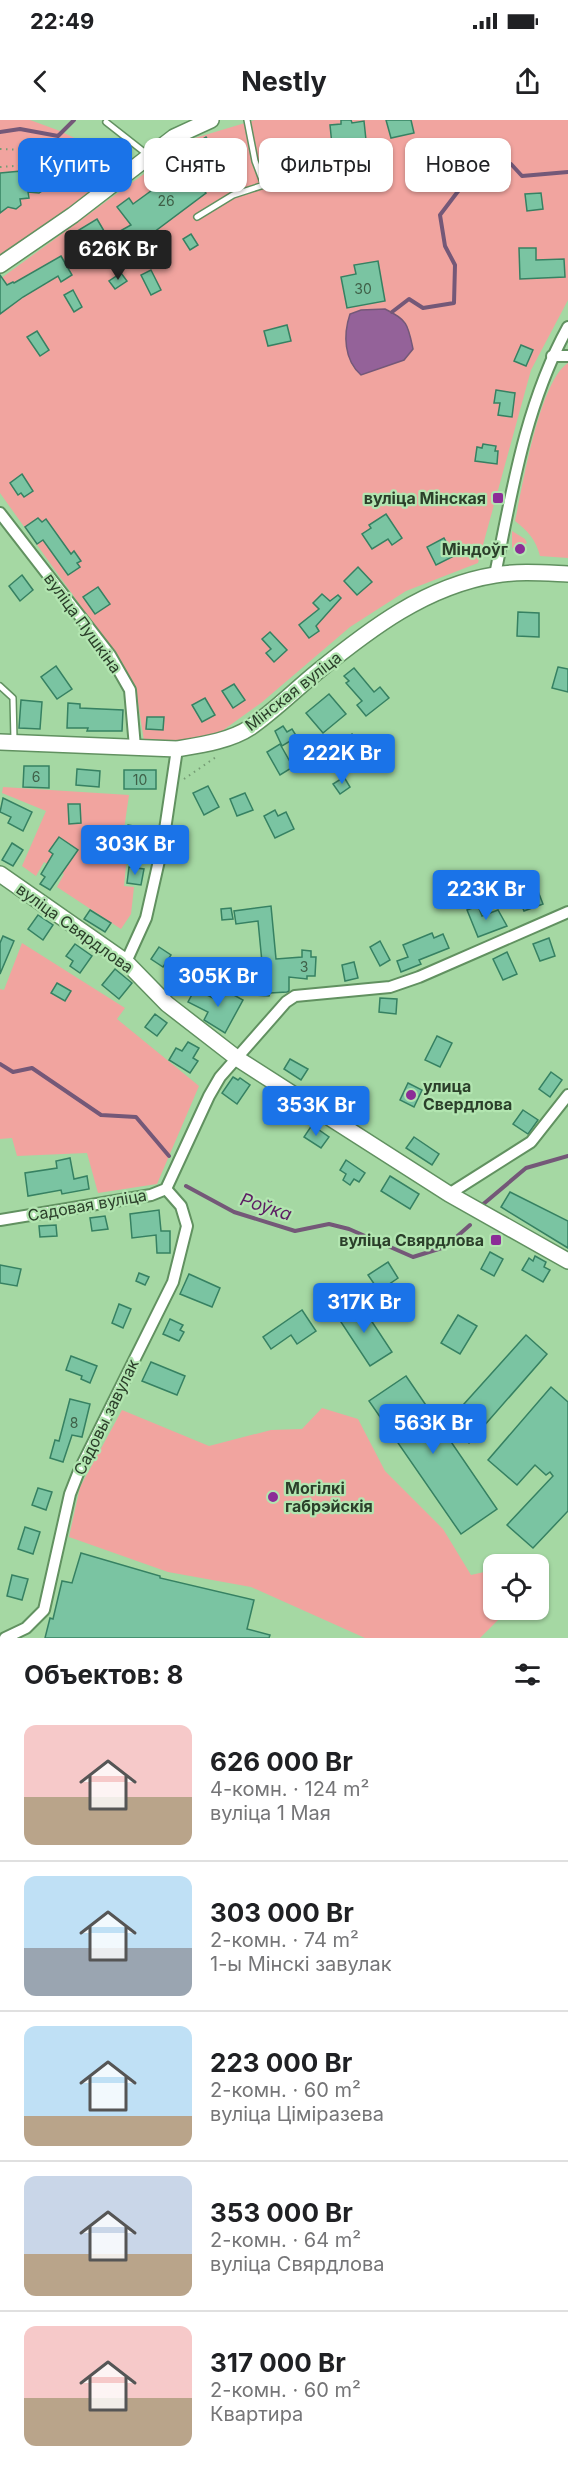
<!DOCTYPE html>
<html lang="ru">
<head>
<meta charset="utf-8">
<style>
	:root { --surface:#fff; --page:#f2f2f2; --text:#202124; --muted:#757577; --line:#e0e0e0; --accent:#1a73e8 }
	body { margin:0; font-family:Inter,sans-serif; background:var(--page); color:var(--text); height:100vh; display:flex; flex-direction:column; font-size:22px; white-space:nowrap }
	* { box-sizing:border-box; margin:0 }
	p { font-size:20px; color:var(--muted) }
	.icon { flex:none; width:33px; height:33px; fill:none; stroke:currentColor; stroke-width:2; stroke-linecap:round; stroke-linejoin:round }
	.map { position:relative; height:1518px; overflow:hidden }
	.drawer { display:flex; flex-direction:column; background:var(--surface); flex:1 }
	.drawer>* { flex:none }
	.top-card { position:absolute; left:18px; top:18px; width:532px; height:54px; display:flex; gap:12px }
	.tools { position:absolute; left:483px; top:1434px; display:grid; gap:12px }
	.tools a { display:grid; place-items:center; width:66px; height:66px; border-radius:12px; background:var(--surface); box-shadow:0 2px 4px #0004; font-size:30px }
	.price { position:absolute; translate:-50% -51px; padding:0 14px; border-radius:6px; background:var(--accent); color:#fff; font-size:20px; line-height:39px; filter:drop-shadow(0 2px 3px #0008) }
	.price::after { content:''; position:absolute; left:50%; top:36px; width:18px; height:14px; margin-left:-9px; background:inherit; clip-path:polygon(0 0,100% 0,50% 100%) }
	.price.current { background:#222; color:#fff }
	ul { padding:0; list-style:none }
	li { display:flex; align-items:center; gap:18px; height:150px; padding:0 24px }
	li+li { border-top:2px solid var(--line) }
	li span { display:grid; place-items:center; flex:none; width:168px; height:120px; border-radius:12px; color:#555 }
	li>.icon { margin-inline-start:auto }
	span .icon { width:72px; height:72px; fill:#fffc; stroke-width:1 }
	li b { font-size:26px }
	h2 { display:flex; justify-content:space-between; align-items:center; height:72px; padding:0 24px; font-size:26px }
	.tag { padding:0 21px; border-radius:12px; background:var(--surface); box-shadow:0 2px 4px #0004; font-size:21px; line-height:54px }
	.tag.current { background:var(--accent); color:#fff }
	.status { display:flex; justify-content:space-between; align-items:center; height:42px; padding:0 30px; background:var(--surface); direction:ltr }
	.status svg { height:16px; fill:currentColor }
	header { display:flex; justify-content:space-between; align-items:center; height:78px; padding:0 24px; background:var(--surface); font-size:27px; font-weight:700 }
	.map>svg:first-child { display:block }
</style>
</head>
<body>
<div class="status"><b>22:49</b><svg viewBox="0 0 49 12"><path d="M0 12V9h3v3zM5 12V6h3v6zM10 12V3h3v9zM15 12V0h3v12zM26 1h20v11H26zM47 4h2v5h-2z"/></svg></div>
<header><svg class="icon" aria-label="back" viewBox="0 0 24 24"><path d="M15 5l-7 7 7 7"/></svg>Nestly<svg class="icon" aria-label="share" viewBox="0 0 24 24"><path d="M12 15V3M7 8l5-5 5 5M5 13v7h14v-7"/></svg></header>
<div class="map">
<svg width="568" height="1518" viewBox="0 0 568 1518">
	<rect width="100%" height="100%" fill="#a5d8a3"/>
	<g fill="#f1a49f" fill-rule="evenodd">
		<polygon points="0,0 30,0 60,11 93,27 119,18 130,25 123,50 0,136"/>
		<path d="M568,0v180l-37,70 -53,193 -72,28 -56,36 -89,76 -39,28 -28,9 -50,1 -8,-51 -21,-36 -115,-161v-214l185,-135 10,-6 60,-18zM385,189c23,11 23,16 28,40z"/>
		<path d="M568,243v195l-28,-2c-4,-16 -12,-25 -25,-35 8,-36 24,-139 53,-158z"/>
		<polygon points="512,411 525,419 527,423 522,426 518,424 515,430 512,427"/>
		<polygon points="3,667 129,675 122,723 128,725 124,766 134,767 131,794 121,809 57,767 64,754 44,742 36,756 22,746 46,691 2,673"/>
		<polygon points="22,823 125,888 117,899 199,966 157,1064 98,1073 87,1033 17,1036 12,1018 0,1019 0,869 4,870"/>
		<polygon points="322,1288 358,1299 385,1351 443,1409 471,1455 493,1450 494,1490 508,1490 480,1518 365,1518 251,1467 168,1452 69,1417 80,1367 122,1290 209,1326 271,1310 302,1309"/>
	</g>
	<path fill="#946299" stroke="#745878" stroke-width="1.5" d="M385,189c23,11 23,16 28,40l-9,11 -43,15c-17,-15 -18,-40 -11,-61l11,-4z"/>
	<g fill="none" stroke-linecap="round" stroke-linejoin="round">
		<g stroke="#745878" stroke-width="4">
			<polyline points="0,12 20,9 58,16 74,0"/>
			<polyline points="392,192 409,179 423,188 454,183 455,145 445,126 440,95 459,70 511,44 522,56 568,52"/>
			<polyline points="0,944 13,952 32,948 101,995 136,997 169,1036"/>
			<polyline points="186,1066 234,1092 295,1111 329,1104 349,1109 413,1137 445,1127 470,1105"/>
			<polyline points="481,1086 526,1048 568,1036"/>
		</g>
	</g>
	<g fill="#7ac4a2" stroke="#368162" stroke-width="1.5">
		<polygon points="341,0 351,0 352,3 364,1 366,20 332,25 330,5 341,4"/>
		<polygon points="386,0 411,0 414,13 391,18"/>
		<polygon points="206,17 226,50 213,58 193,25"/>
		<polygon points="179,37 206,73 122,136 111,116 131,105 117,87 129,78 133,84 170,57 164,48"/>
		<polygon points="35,44 36,52 43,55 46,60 45,69 39,73 28,72 29,78 20,79 21,85 16,89 8,87 0,93 0,53 21,51 20,46"/>
		<polygon points="541,73 543,89 527,91 525,74"/>
		<polygon points="97,99 107,116 89,127 87,123 82,126 74,113"/>
		<polygon points="191,114 198,125 190,130 183,119"/>
		<polygon points="519,128 536,128 536,140 564,139 565,157 520,159"/>
		<polygon points="61,136 72,155 61,162 58,156 23,177 0,194 0,155 7,165 13,162 14,163"/>
		<polygon points="378,141 385,181 347,188 341,157 356,154 354,145"/>
		<polygon points="151,150 161,170 151,175 141,155"/>
		<polygon points="121,153 127,161 115,169 109,161"/>
		<polygon points="73,170 82,187 74,192 64,175"/>
		<polygon points="287,205 291,221 268,226 264,211"/>
		<polygon points="37,211 49,230 40,236 27,217"/>
		<polygon points="521,225 533,230 526,246 514,241"/>
		<polygon points="496,270 515,273 512,297 498,295 500,283 494,283"/>
		<polygon points="483,324 496,326 495,331 498,331 497,344 475,341 477,327 482,328"/>
		<polygon points="22,354 33,371 24,377 21,373 18,375 10,363"/>
		<polygon points="386,394 402,418 392,425 388,419 372,429 362,414 371,408 369,405"/>
		<polygon points="38,398 42,402 46,399 71,434 74,431 81,441 77,443 80,447 68,455 43,420 37,424 25,407"/>
		<polygon points="444,418 454,436 436,445 427,427"/>
		<polygon points="358,447 372,462 357,475 344,461"/>
		<polygon points="22,455 33,470 20,481 9,466"/>
		<polygon points="98,467 110,484 95,494 83,477"/>
		<polygon points="322,474 330,481 338,475 341,478 316,506 319,511 309,518 299,505 319,489 313,483"/>
		<polygon points="518,492 539,493 539,517 517,516"/>
		<polygon points="270,512 287,530 274,542 266,533 271,529 262,519"/>
		<polygon points="56,546 72,569 57,579 41,557"/>
		<polygon points="558,547 568,549 568,572 552,568"/>
		<polygon points="354,548 374,572 380,567 389,578 366,596 357,585 362,581 346,563 349,561 344,556"/>
		<polygon points="234,564 245,580 233,588 222,571"/>
		<polygon points="329,574 346,594 323,613 306,593"/>
		<polygon points="205,578 215,595 202,602 192,585"/>
		<polygon points="21,580 42,582 40,609 19,608"/>
		<polygon points="68,583 80,584 80,588 123,590 122,611 87,611 88,608 67,608"/>
		<polygon points="147,597 164,597 163,610 146,609"/>
		<polygon points="283,606 287,612 292,609 297,617 282,626 275,611"/>
		<polygon points="352,614 361,625 353,631 355,634 346,642 335,628"/>
		<polygon points="280,624 293,647 280,655 267,632"/>
		<polygon points="24,646 49,646 49,668 23,667"/>
		<polygon points="77,649 100,651 99,667 76,665"/>
		<rect x="124" y="650" width="32" height="19"/>
		<polygon points="344,657 350,667 340,674 333,664"/>
		<polygon points="208,666 219,687 204,695 193,673"/>
		<polygon points="245,673 253,690 237,696 230,679"/>
		<polygon points="3,678 32,692 23,711 8,703 11,697 0,692"/>
		<polygon points="68,684 80,684 81,703 69,704"/>
		<polygon points="275,690 278,696 286,692 294,709 275,718 264,696"/>
		<polygon points="128,705 151,709 148,726 125,722"/>
		<polygon points="59,717 78,730 50,770 40,764 45,757 41,754 53,734 49,731"/>
		<polygon points="12,723 23,730 13,746 2,740"/>
		<polygon points="129,747 144,749 141,765 127,763"/>
		<polygon points="536,766 543,784 524,791 517,773"/>
		<polygon points="271,786 276,839 302,837 302,830 311,831 311,837 316,837 315,856 307,856 307,859 289,857 289,871 287,872 270,873 269,876 252,875 252,862 264,863 258,801 236,804 234,791"/>
		<polygon points="478,786 482,796 498,790 507,806 478,817 467,790"/>
		<polygon points="231,788 233,799 222,800 221,789"/>
		<polygon points="90,790 111,803 105,812 84,799"/>
		<polygon points="38,795 53,805 43,820 28,809"/>
		<polygon points="432,813 434,818 443,814 449,828 419,840 421,844 401,852 397,841 408,837 403,825"/>
		<polygon points="3,816 14,821 0,854 0,823"/>
		<polygon points="549,818 555,836 540,841 533,824"/>
		<polygon points="380,821 390,840 380,846 370,827"/>
		<polygon points="75,824 92,836 80,853 70,846 73,841 66,836"/>
		<polygon points="159,827 171,835 163,847 151,839"/>
		<polygon points="507,832 517,854 503,860 493,839"/>
		<polygon points="354,842 358,858 345,861 342,845"/>
		<polygon points="115,849 132,863 119,879 102,865"/>
		<polygon points="57,863 71,871 65,881 51,873"/>
		<polygon points="221,868 243,880 225,913 204,900 208,892 188,882 195,869 215,879"/>
		<polygon points="380,878 397,879 396,894 379,892"/>
		<polygon points="155,894 167,903 157,916 145,907"/>
		<polygon points="437,916 452,923 440,947 425,940"/>
		<polygon points="188,922 199,928 193,938 198,941 190,953 169,940 176,928 182,931"/>
		<polygon points="290,939 308,949 301,960 284,949"/>
		<polygon points="551,952 562,960 550,977 539,969"/>
		<polygon points="233,957 238,960 240,958 250,965 237,984 222,973"/>
		<polygon points="408,963 422,970 414,987 400,980"/>
		<polygon points="339,968 346,973 349,968 360,975 348,993 343,990 341,993 333,988 335,984 330,981"/>
		<polygon points="276,980 290,991 283,1001 268,991"/>
		<polygon points="523,990 538,1000 528,1014 513,1004"/>
		<polygon points="312,1005 329,1017 321,1028 304,1017"/>
		<polygon points="414,1017 439,1034 432,1045 406,1028"/>
		<polygon points="70,1038 74,1059 87,1056 89,1069 62,1074 61,1070 28,1076 25,1053 57,1048 56,1041"/>
		<polygon points="346,1040 365,1053 359,1062 354,1059 350,1065 343,1060 346,1054 340,1050"/>
		<polygon points="390,1056 419,1074 410,1089 381,1071"/>
		<polygon points="510,1072 568,1101 568,1128 501,1087"/>
		<polygon points="159,1090 161,1111 170,1111 170,1133 157,1133 156,1115 132,1118 130,1094"/>
		<polygon points="105,1096 108,1109 92,1111 90,1098"/>
		<polygon points="56,1105 57,1116 40,1117 39,1106"/>
		<polygon points="490,1132 503,1139 494,1156 481,1149"/>
		<polygon points="535,1136 546,1142 544,1147 550,1150 543,1162 522,1150 529,1138 533,1141"/>
		<polygon points="388,1142 398,1158 379,1171 368,1155"/>
		<polygon points="0,1145 21,1149 17,1166 0,1163"/>
		<polygon points="139,1153 149,1157 145,1165 136,1161"/>
		<polygon points="189,1154 220,1168 212,1187 180,1174"/>
		<polygon points="359,1182 392,1232 370,1246 337,1196"/>
		<polygon points="119,1184 131,1189 123,1208 112,1203"/>
		<polygon points="302,1190 316,1211 297,1224 291,1215 271,1229 263,1217"/>
		<polygon points="458,1195 477,1206 460,1234 441,1223"/>
		<polygon points="170,1199 183,1205 180,1210 184,1212 179,1221 163,1214"/>
		<polygon points="526,1215 547,1234 469,1323 446,1304"/>
		<polygon points="71,1236 97,1246 90,1263 81,1259 82,1256 66,1250"/>
		<polygon points="151,1242 185,1256 177,1275 142,1261"/>
		<polygon points="406,1256 497,1389 461,1414 369,1281"/>
		<polygon points="551,1267 568,1282 568,1391 533,1428 507,1405 553,1356 550,1352 546,1355 535,1345 517,1365 488,1340"/>
		<polygon points="70,1279 90,1284 82,1317 72,1315 63,1342 50,1338 55,1320 59,1321"/>
		<polygon points="38,1368 52,1372 46,1390 32,1385"/>
		<polygon points="25,1407 40,1412 33,1434 18,1429"/>
		<polygon points="81,1433 160,1456 160,1458 254,1480 247,1509 270,1515 269,1518 45,1518 50,1498 53,1499 62,1461 72,1463"/>
		<polygon points="12,1455 28,1459 22,1480 7,1476"/>
	</g>
	<g fill="none" stroke-linecap="round" stroke-linejoin="round">
		<defs>
			<g id="lane">
				<polyline points="106,2 148,35"/>
				<polyline points="197,97 233,75 264,65 255,41 247,0"/>
				<polyline points="0,566 13,578 14,620"/>
			</g>
			<g id="street">
				<polyline points="552,236 568,236"/>
				<polyline points="0,393 110,535 130,570 135,627"/>
				<path d="M495,455c17,-85 31,-172 73,-248"/>
				<polyline points="126,842 146,798 163,723 177,629"/>
				<polyline points="449,1074 531,1022 568,975"/>
				<polyline points="0,1100 151,1075 166,1069 209,976 220,957 286,882 295,876 390,867 419,857 568,792"/>
				<polyline points="5,1518 26,1508 44,1490 70,1374 79,1351 173,1162 187,1106 181,1086 166,1069"/>
			</g>
			<g id="secondary">
				<polyline points="0,145 73,95 174,17 211,0"/>
				<path d="M0,622l177,7c24,-4 53,-8 74,-22 23,-16 44,-37 66,-55 53,-43 109,-86 178,-97 24,-4 49,-2 73,-1"/>
				<polyline points="0,754 126,842 167,884 238,939 449,1074 568,1141"/>
			</g>
		</defs>
		<use href="#lane" stroke="#619160" stroke-width="8"/>
		<use href="#street" stroke="#619160" stroke-width="14"/>
		<use href="#secondary" stroke="#619160" stroke-width="18"/>
		<g stroke="#759c74" stroke-width="2" stroke-dasharray="1.5 4.5" stroke-linecap="butt">
			<polyline points="0,29 58,31 88,37"/>
			<polyline points="0,47 76,42 119,23"/>
			<polyline points="184,659 216,637"/>
		</g>
		<use href="#lane" stroke="#fff" stroke-width="5"/>
		<use href="#street" stroke="#fff" stroke-width="10"/>
		<use href="#secondary" stroke="#fff" stroke-width="15"/>
	</g>
	<g fill="#8c2d97" stroke="#b2e5b0" stroke-width="2">
		<rect x="492" y="372" width="12" height="12" rx="3"/>
		<circle cx="520" cy="429" r="6"/>
		<circle cx="411" cy="975" r="6"/>
		<rect x="490" y="1114" width="12" height="12" rx="3"/>
		<circle cx="273" cy="1377" r="6"/>
	</g>
	<g text-anchor="middle" stroke-width="4.5" stroke-linejoin="round" paint-order="stroke">
		<g font-size="14" fill="#3f6048">
			<text x="166" y="86">26</text>
			<text x="363" y="174">30</text>
			<text x="36" y="662">6</text>
			<text x="140" y="665">10</text>
			<text x="304" y="852">3</text>
			<text x="74" y="1308">8</text>
		</g>
		<g font-size="16" font-weight="bold" fill="#2b3f2a" stroke="#b2e5b0" text-anchor="end">
			<text x="486" y="384">вуліца Мінская</text>
			<text x="508" y="435">Міндоўг</text>
			<text x="423" y="972" text-anchor="start">улица<tspan x="423" dy="18">Свердлова</tspan></text>
			<text x="484" y="1126">вуліца Свярдлова</text>
			<text x="285" y="1374" text-anchor="start">Могілкі<tspan x="285" dy="18">габрэйскія</tspan></text>
		</g>
		<g font-size="16" fill="#2b3f2a" stroke="#b2e5b0">
			<text transform="translate(83 503) rotate(54)" y="6">вуліца Пушкіна</text>
			<text transform="translate(293 571) rotate(-38)" y="6">Мінская вуліца</text>
			<text transform="translate(75 808) rotate(36)" y="6">вуліца Свярдлова</text>
			<text transform="translate(87 1085) rotate(-10)" y="6">Садовая вуліца</text>
			<text transform="translate(106 1297) rotate(-64)" y="6">Садовы завулак</text>
		</g>
		<g font-size="18" font-style="italic" fill="#5c1c63" stroke="#b2e5b0">
			<text transform="translate(266 1087) rotate(18)" y="6">Роўка</text>
		</g>
	</g>
</svg>
<div class="tools">
<a><svg class="icon" aria-label="locate" viewBox="0 0 24 24"><circle cx="12" cy="12" r="6"/><path d="M12 2v4M12 18v4M2 12h4M18 12h4"/></svg></a>
</div>
<b class="price current" style="left:118px;top:161px">626K Br</b>
<b class="price" style="left:342px;top:665px">222K Br</b>
<b class="price" style="left:135px;top:756px">303K Br</b>
<b class="price" style="left:486px;top:801px">223K Br</b>
<b class="price" style="left:218px;top:888px">305K Br</b>
<b class="price" style="left:316px;top:1017px">353K Br</b>
<b class="price" style="left:364px;top:1214px">317K Br</b>
<b class="price" style="left:433px;top:1335px">563K Br</b>
<div class="top-card">
<a class="tag current">Купить</a>
<a class="tag">Снять</a>
<a class="tag">Фильтры</a>
<a class="tag">Новое</a>
</div>
</div>
<section class="drawer">
<h2>Объектов: 8<svg class="icon" aria-label="filters" viewBox="0 0 24 24"><path d="M4 7h16M4 17h16"/><circle cx="9" cy="7" r="2"/><circle cx="15" cy="17" r="2"/></svg></h2>
<ul>
<li><span style="background:linear-gradient(#f6c9c9 60%,#b9a48a 0)"><svg class="icon" aria-label="home" viewBox="0 0 24 24"><path d="M3 11l9-7 9 7M6 9v11h12V9"/></svg></span><div><b>626 000 Br</b><p>4-комн. · 124 m²</p><p>вуліца 1 Мая</p></div></li>
<li><span style="background:linear-gradient(#bfe0f5 60%,#9aa5b1 0)"><svg class="icon" aria-label="home" viewBox="0 0 24 24"><path d="M3 11l9-7 9 7M6 9v11h12V9"/></svg></span><div><b>303 000 Br</b><p>2-комн. · 74 m²</p><p>1-ы Мінскі завулак</p></div></li>
<li><span style="background:linear-gradient(#bfe0f5 75%,#b9a48a 0)"><svg class="icon" aria-label="home" viewBox="0 0 24 24"><path d="M3 11l9-7 9 7M6 9v11h12V9"/></svg></span><div><b>223 000 Br</b><p>2-комн. · 60 m²</p><p>вуліца Ціміразева</p></div></li>
<li><span style="background:linear-gradient(#c9d6e8 65%,#b9a48a 0)"><svg class="icon" aria-label="home" viewBox="0 0 24 24"><path d="M3 11l9-7 9 7M6 9v11h12V9"/></svg></span><div><b>353 000 Br</b><p>2-комн. · 64 m²</p><p>вуліца Свярдлова</p></div></li>
<li><span style="background:linear-gradient(#f6c9c9 60%,#b9a48a 0)"><svg class="icon" aria-label="home" viewBox="0 0 24 24"><path d="M3 11l9-7 9 7M6 9v11h12V9"/></svg></span><div><b>317 000 Br</b><p>2-комн. · 60 m²</p><p>Квартира</p></div></li>
</ul>
</section>
</body>
</html>
